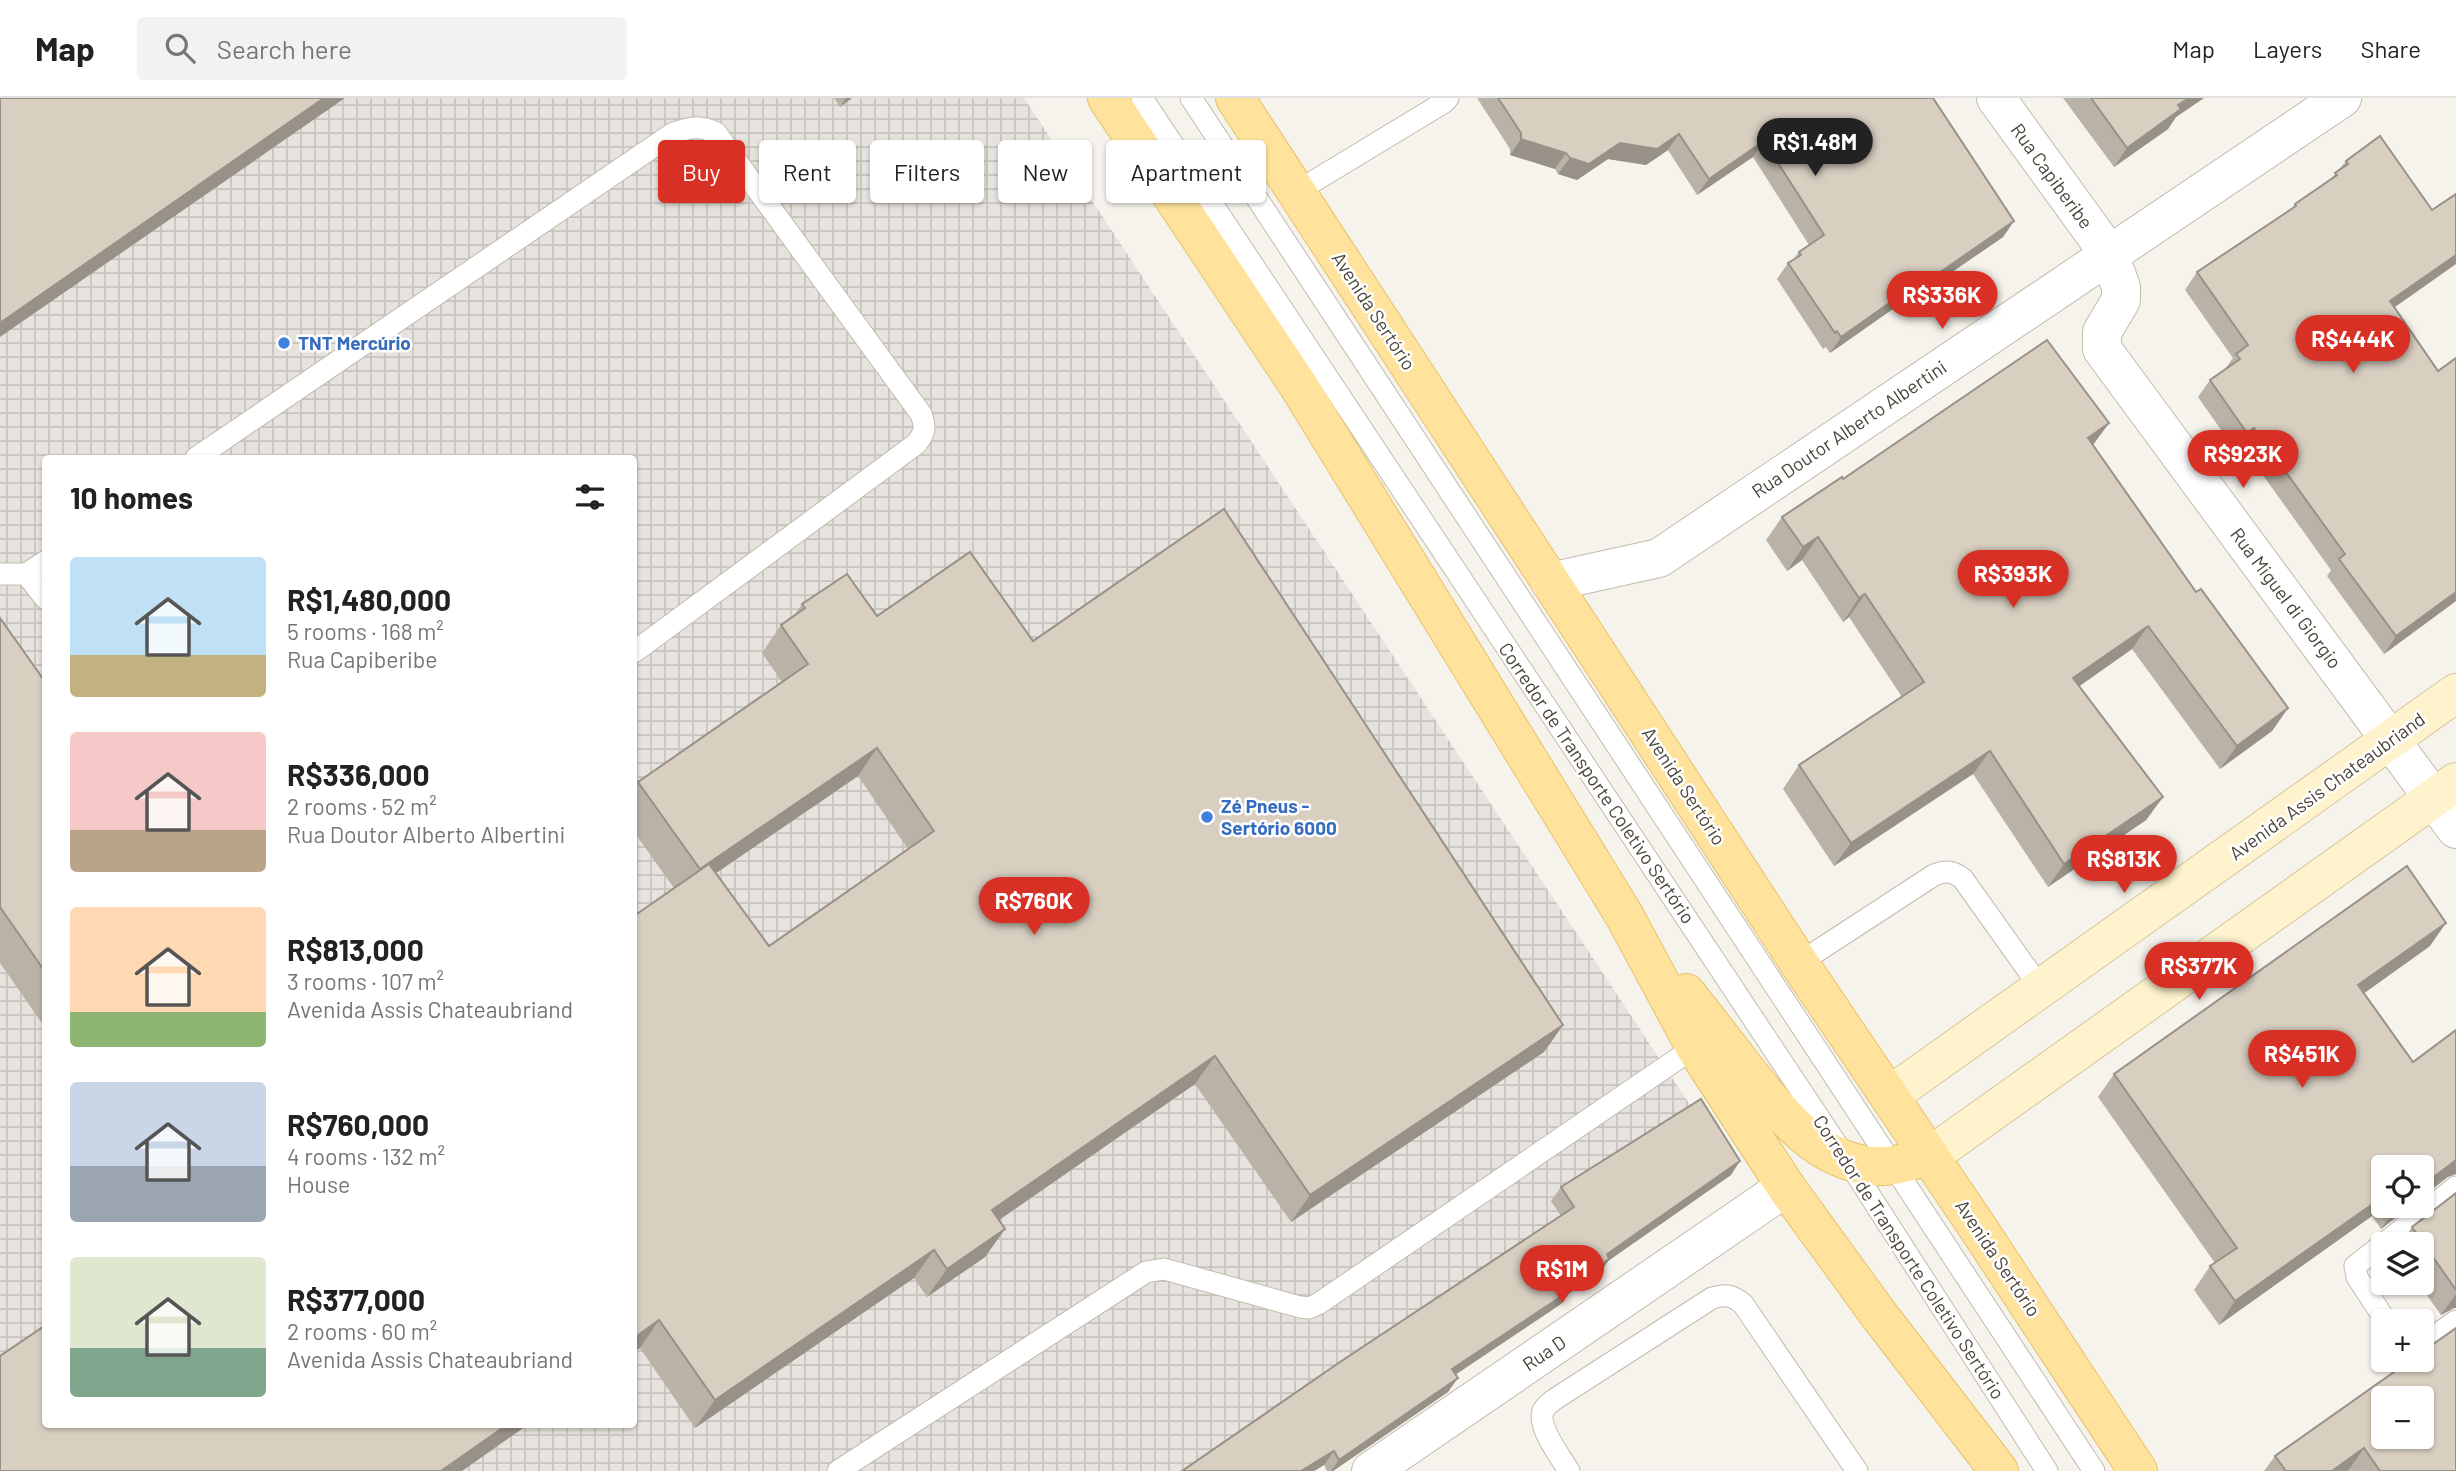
<!DOCTYPE html>
<html lang="en">
<head>
<meta charset="utf-8">
<style>
	:root { --surface:#fff; --page:#f2f2f2; --text:#222; --muted:#767676; --line:#e0e0e0; --accent:#d93025 }
	body { margin:0; font-family:Barlow,sans-serif; background:var(--page); color:var(--text); height:100vh; display:flex; flex-direction:column; font-size:26px; white-space:nowrap }
	* { box-sizing:border-box; margin:0 }
	p { font-size:23px; color:var(--muted) }
	.icon { flex:none; width:38px; height:38px; fill:none; stroke:currentColor; stroke-width:2; stroke-linecap:round; stroke-linejoin:round }
	.map { position:relative; flex:1; overflow:hidden }
	.side { position:absolute; left:42px; top:357px; width:595px; height:973px; display:flex; flex-direction:column; background:var(--surface); border-radius:7px; box-shadow:0 2px 5px #0004 }
	.side>* { flex:none }
	.hud { position:absolute; left:658px; top:42px; width:665px; height:63px; display:flex; gap:14px }
	.tools { position:absolute; left:2371px; top:1057px; display:grid; gap:14px }
	.tools a { display:grid; place-items:center; width:63px; height:63px; border-radius:7px; background:var(--surface); box-shadow:0 2px 5px #0004; font-size:35px }
	.price { position:absolute; translate:-50% -60px; padding:0 16px; border-radius:24px; background:var(--accent); color:#fff; font-size:23px; line-height:46px; filter:drop-shadow(0 2px 4px #0008) }
	.price::after { content:''; position:absolute; left:50%; top:42px; width:21px; height:16px; margin-left:-10px; background:inherit; clip-path:polygon(0 0,100% 0,50% 100%) }
	.price.active { background:#222; color:#fff }
	ul { padding:0; list-style:none }
	li { display:flex; align-items:center; gap:21px; height:175px; padding:0 28px }
	li span { display:grid; place-items:center; flex:none; width:196px; height:140px; border-radius:7px; color:#555 }
	li>.icon { margin-inline-start:auto }
	span .icon { width:84px; height:84px; fill:#fffc; stroke-width:1 }
	li b { font-size:30px }
	h2 { display:flex; justify-content:space-between; align-items:center; height:84px; padding:0 28px; font-size:30px }
	.chip { padding:0 24px; border-radius:7px; background:var(--surface); box-shadow:0 2px 5px #0004; font-size:24px; line-height:63px }
	.chip.active { background:var(--accent); color:#fff }
	header { display:flex; align-items:center; gap:42px; box-sizing:border-box; height:98px; padding:0 35px; background:var(--surface); border-bottom:2px solid var(--line) }
	header strong { font-size:33px }
	nav { display:flex; gap:38px; margin-inline-start:auto; font-size:24px }
	.search { width:490px; height:63px; background:var(--page); display:flex; align-items:center; gap:18px; box-sizing:border-box; padding:0 24px; border-radius:7px; color:var(--muted); font-size:26px }
	.map>svg:first-child { display:block }
</style>
</head>
<body>
<header>
<strong>Map</strong>
<div class="search"><svg class="icon" aria-label="search" viewBox="0 0 24 24"><circle cx="10" cy="10" r="6"/><path d="M15 15l6 6"/></svg>Search here</div>
<nav><a>Map</a><a>Layers</a><a>Share</a></nav>
</header>
<div class="map">
<svg width="2456" height="1373" viewBox="0 0 2456 1373">
	<defs>
		<pattern id="industrial-grid" width="8" height="8" patternUnits="userSpaceOnUse" patternTransform="scale(1.75)"><rect width="8" height="8" fill="#e6e2dd"/><path d="M0 4h8M4 0v8" fill="none" stroke="#c7c3be"/></pattern>
	</defs>
	<rect width="100%" height="100%" fill="#f6f3ec"/>
	<path fill="url(#industrial-grid)" fill-rule="evenodd" d="M0,0h1024l678,1025 -504,348h-1198zM46,360h588v966h-588z"/>
	<g fill="none" stroke-linecap="round" stroke-linejoin="round">
		<defs>
			<g id="lane">
				<polyline points="1142,0 1847,1062 2047,1373"/>
				<polyline points="1191,0 2094,1373"/>
				<polyline points="1296,94 1443,5 1448,0"/>
				<path d="M196,360l476,-324c17,-7 28,-9 44,-1l205,281c5,13 4,19 -5,30l-282,208"/>
				<polyline points="0,476 26,476 46,501"/>
				<polyline points="26,476 46,463"/>
				<path d="M1799,865l135,-88c12,-5 19,-4 29,4l79,111"/>
				<polyline points="2386,1223 2357,1179 2355,1168 2456,1089"/>
				<polyline points="2422,1247 2456,1223"/>
				<polyline points="838,1373 1146,1174 1164,1171 1300,1209 1309,1210 1318,1206 1695,949"/>
				<path d="M1569,1373c-8,-14 -34,-46 -25,-62 2,-3 5,-5 8,-8l160,-103c14,-4 20,-3 31,6l114,167"/>
			</g>
			<g id="street">
				<polyline points="1996,0 2109,156 2121,189 2121,202 2102,234 2102,251 2456,731"/>
				<polyline points="1550,484 1659,460 2342,0"/>
				<polyline points="1371,1373 1786,1089"/>
			</g>
			<g id="secondary">
				<polyline points="1889,998 2456,595"/>
				<polyline points="1930,1058 2456,684"/>
			</g>
			<g id="primary">
				<polyline points="1107,0 1298,287 1624,817 1695,949 1786,1089 1876,1213 1999,1373"/>
				<polyline points="1235,0 1799,865 1976,1127 2138,1373"/>
				<path d="M1686,895c19,24 38,48 57,73 34,42 69,93 128,100 21,2 39,-5 59,-10"/>
			</g>
		</defs>
		<use href="#lane" stroke="#c2bbae" stroke-width="23"/>
		<use href="#street" stroke="#c2bbae" stroke-width="40"/>
		<use href="#secondary" stroke="#d6c79b" stroke-width="40"/>
		<use href="#primary" stroke="#e6c16a" stroke-width="40"/>
		<use href="#lane" stroke="#fff" stroke-width="21"/>
		<use href="#street" stroke="#fff" stroke-width="38"/>
		<use href="#secondary" stroke="#fff3cd" stroke-width="38"/>
		<use href="#primary" stroke="#ffe39c" stroke-width="38"/>
	</g>
	<g fill="#bab2a6" fill-rule="evenodd">
		<polygon points="834,0 852,0 840,9"/>
		<polygon points="1477,0 1933,0 2014,123 2003,139 1901,209 1900,206 1830,255 1826,249 1823,251 1777,181 1788,165 1793,162 1799,154 1809,147 1753,59 1697,97 1668,52 1646,67 1608,61 1577,82 1558,76 1555,71 1510,57 1510,51"/>
		<polygon points="2063,0 2204,0 2176,19 2168,31 2114,69"/>
		<polygon points="2380,38 2394,209 2456,503 2384,556 2327,478 2331,472 2242,348 2235,352 2198,299 2210,282 2225,271 2233,260 2185,192 2197,174 2291,112 2295,106 2330,82 2346,63"/>
		<polygon points="2109,325 2093,347 2196,494 2288,610 2272,633 2220,671 2132,551 2079,588 2163,699 2146,722 2048,789 1973,676 1834,768 1783,691 1799,667 1902,599 1849,519 1843,524 1802,462 1787,473 1766,442 1782,419 1843,381"/>
		<path d="M802,506l231,37 530,384 -19,27 -253,170 -96,-138 -196,136 6,9 -20,28 -58,40 -13,-19 -219,150 -55,-80 -6,4v-436l40,-28 -40,-56v-44l4,-6 144,-100 -20,-29 19,-28 13,-9zM858,678l50,73 -139,97 -53,-73z"/>
		<polygon points="0,520 46,585 46,931 0,865"/>
		<polygon points="2430,848 2364,895 2455,1076 2448,1079 2384,1069 2384,1108 2411,1108 2381,1131 2372,1118 2219,1227 2194,1192 2210,1168 2215,1165 2098,999 2114,976"/>
		<polygon points="1731,1077 1608,1163 1600,1175 1568,1196 1561,1206 1456,1276 1448,1294 1333,1373 1327,1373 1324,1367 1314,1373 1182,1373 1561,1118 1551,1103 1561,1089"/>
		<polygon points="2456,1095 2456,1210 2454,1210 2441,1217 2418,1185 2422,1185 2422,1146 2401,1146 2412,1129"/>
		<polygon points="2456,1230 2456,1373 2264,1373 2275,1358"/>
	</g>
	<g fill="#979187">
		<polygon points="324,0 345,0 0,239 0,225"/>
		<polygon points="846,0 852,0 840,9"/>
		<polygon points="2189,0 2204,0 2176,19 2168,31 2114,69 2127,50 2178,7"/>
		<polygon points="1679,36 1668,52 1646,67 1608,61 1577,82 1558,76 1570,60 1620,45"/>
		<polygon points="1521,41 1566,55 1555,71 1510,57"/>
		<polygon points="1764,43 1753,59 1697,97 1709,81"/>
		<polygon points="2014,123 2003,139 1901,209 1913,193"/>
		<polygon points="2456,157 2456,166 2378,221 2390,203"/>
		<polygon points="1911,190 1900,206 1830,255 1841,239"/>
		<polygon points="2109,325 2092,348 2088,340"/>
		<polygon points="2254,330 2242,348 2235,352 2247,335"/>
		<polygon points="1818,439 1802,462 1787,473 1803,449"/>
		<polygon points="2456,494 2456,503 2384,556 2396,538"/>
		<polygon points="1865,496 1849,519 1843,524 1859,500"/>
		<polygon points="2148,528 2132,551 2057,604 2073,580"/>
		<polygon points="2288,610 2272,633 2220,671 2237,648"/>
		<polygon points="877,650 858,678 681,799 700,771"/>
		<polygon points="1990,653 1973,676 1834,768 1851,745"/>
		<polygon points="2163,699 2146,722 2048,789 2064,766"/>
		<polygon points="2446,825 2430,848 2342,911 2358,887"/>
		<polygon points="1563,927 1544,954 1291,1124 1310,1097"/>
		<polygon points="1215,958 1195,986 973,1140 992,1112"/>
		<polygon points="2456,1062 2456,1076 2448,1079 2422,1099 2422,1088"/>
		<polygon points="1740,1063 1731,1077 1608,1163 1600,1175 1568,1196 1561,1206 1443,1285 1452,1271 1569,1189 1607,1156"/>
		<polygon points="2384,1098 2384,1102 2372,1118 2219,1227 2235,1203"/>
		<polygon points="2397,1108 2411,1108 2381,1131"/>
		<polygon points="1005,1131 985,1159 927,1199 947,1171"/>
		<polygon points="934,1152 914,1180 695,1330 715,1302"/>
		<polygon points="2456,1196 2456,1210 2454,1210 2441,1217"/>
		<polygon points="659,1222 640,1250 634,1254 634,1240"/>
		<polygon points="1458,1280 1448,1294 1333,1373 1331,1373 1339,1362"/>
		<polygon points="508,1326 529,1326 462,1373 441,1373"/>
		<polygon points="2364,1350 2348,1373 2332,1373"/>
		<polygon points="1334,1353 1324,1367 1314,1373 1301,1373"/>
	</g>
	<g fill="#d8cfc1" stroke="#979187" stroke-width="2" fill-rule="evenodd">
		<polygon points="0,0 324,0 0,225"/>
		<polygon points="1498,0 1933,0 2014,123 1913,193 1911,190 1841,239 1837,233 1835,235 1788,165 1801,157 1799,154 1824,137 1764,43 1709,81 1679,36 1657,51 1620,45 1589,66 1570,60 1566,55 1521,41 1521,35"/>
		<polygon points="2091,0 2189,0 2178,7 2181,11 2127,50"/>
		<polygon points="2380,38 2432,112 2456,96 2456,157 2390,203 2438,273 2456,260 2456,494 2396,538 2339,461 2345,456 2254,330 2247,335 2210,282 2240,261 2236,256 2248,247 2197,174 2296,108 2295,106 2337,77 2335,75 2348,66 2346,63"/>
		<polygon points="2047,242 2109,325 2088,340 2196,494 2201,491 2288,610 2237,648 2148,528 2073,580 2163,699 2064,766 1990,653 1851,745 1799,667 1924,584 1865,496 1859,500 1818,439 1803,449 1782,419 1842,379 1843,381"/>
		<polygon points="1224,411 1563,927 1310,1097 1215,958 992,1112 1005,1131 947,1171 934,1152 715,1302 659,1222 634,1240 634,836 636,834 634,831 634,818 709,766 769,848 934,733 877,650 700,771 638,684 808,566 781,527 805,510 802,506 847,476 877,518 970,454 1033,543"/>
		<polygon points="0,520 46,585 46,875 0,809"/>
		<polygon points="2407,768 2446,825 2358,887 2413,964 2456,932 2456,1062 2422,1088 2422,1069 2384,1069 2384,1098 2235,1203 2210,1168 2237,1150 2114,976"/>
		<polygon points="1701,1001 1740,1063 1607,1156 1609,1161 1569,1189 1571,1192 1452,1271 1458,1280 1339,1362 1334,1353 1301,1373 1182,1373 1343,1262 1574,1109 1561,1089"/>
		<polygon points="2456,1095 2456,1192 2412,1129"/>
		<polygon points="46,1227 46,1326 508,1326 441,1373 0,1373 0,1258"/>
		<path d="M2456,1230v143h-76l-16,-23 -32,23h-46l-11,-15 136,-96h11v-8zM2384,1300h38v39h-38z"/>
	</g>
	<g fill="#3f7fe0" stroke="#fff" stroke-width="2.5">
		<circle cx="284" cy="245" r="7"/>
		<circle cx="1207" cy="719" r="7"/>
	</g>
	<g text-anchor="middle" stroke-width="5" stroke-linejoin="round" paint-order="stroke">
		<g font-size="19" fill="#4b4439" stroke="#fff">
			<text transform="translate(2052 78) rotate(54)" y="7">Rua Capiberibe</text>
			<text transform="translate(1374 213) rotate(57)" y="7">Avenida Sertório</text>
			<text transform="translate(1849 331) rotate(-34)" y="7">Rua Doutor Alberto Albertini</text>
			<text transform="translate(2286 500) rotate(53)" y="7">Rua Miguel di Giorgio</text>
			<text transform="translate(1597 685) rotate(56)" y="7">Corredor de Transporte Coletivo Sertório</text>
			<text transform="translate(1684 688) rotate(57)" y="7">Avenida Sertório</text>
			<text transform="translate(2327 688) rotate(-36)" y="7">Avenida Assis Chateaubriand</text>
			<text transform="translate(1909 1159) rotate(57)" y="7">Corredor de Transporte Coletivo Sertório</text>
			<text transform="translate(1998 1160) rotate(56)" y="7">Avenida Sertório</text>
			<text transform="translate(1544 1255) rotate(-34)" y="7">Rua D</text>
		</g>
		<g font-size="19" font-weight="bold" fill="#366cbe" stroke="#fff" text-anchor="start">
			<text x="298" y="252">TNT Mercúrio</text>
			<text x="1221" y="715">Zé Pneus -<tspan x="1221" dy="22">Sertório 6000</tspan></text>
		</g>
	</g>
</svg>
<div class="tools">
<a><svg class="icon" aria-label="locate" viewBox="0 0 24 24"><circle cx="12" cy="12" r="6"/><path d="M12 2v4M12 18v4M2 12h4M18 12h4"/></svg></a>
<a><svg class="icon" aria-label="layers" viewBox="0 0 24 24"><path d="M12 4l9 5-9 5-9-5zM3 14l9 5 9-5"/></svg></a>
<a>+</a>
<a>−</a>
</div>
<b class="price active" style="left:1815px;top:80px">R$1.48M</b>
<b class="price" style="left:1942px;top:233px">R$336K</b>
<b class="price" style="left:2353px;top:277px">R$444K</b>
<b class="price" style="left:2243px;top:392px">R$923K</b>
<b class="price" style="left:2013px;top:512px">R$393K</b>
<b class="price" style="left:2124px;top:797px">R$813K</b>
<b class="price" style="left:1034px;top:839px">R$760K</b>
<b class="price" style="left:2199px;top:904px">R$377K</b>
<b class="price" style="left:2302px;top:992px">R$451K</b>
<b class="price" style="left:1562px;top:1207px">R$1M</b>
<div class="hud">
<a class="chip active">Buy</a>
<a class="chip">Rent</a>
<a class="chip">Filters</a>
<a class="chip">New</a>
<a class="chip">Apartment</a>
</div>
<section class="side">
<h2>10 homes<svg class="icon" aria-label="filters" viewBox="0 0 24 24"><path d="M4 7h16M4 17h16"/><circle cx="9" cy="7" r="2"/><circle cx="15" cy="17" r="2"/></svg></h2>
<ul>
<li><span style="background:linear-gradient(#bfe0f5 70%,#c2b280 0)"><svg class="icon" aria-label="home" viewBox="0 0 24 24"><path d="M3 11l9-7 9 7M6 9v11h12V9"/></svg></span><div><b>R$1,480,000</b><p>5 rooms · 168 m²</p><p>Rua Capiberibe</p></div></li>
<li><span style="background:linear-gradient(#f6c9c9 70%,#b9a48a 0)"><svg class="icon" aria-label="home" viewBox="0 0 24 24"><path d="M3 11l9-7 9 7M6 9v11h12V9"/></svg></span><div><b>R$336,000</b><p>2 rooms · 52 m²</p><p>Rua Doutor Alberto Albertini</p></div></li>
<li><span style="background:linear-gradient(#ffd9b3 75%,#8fb573 0)"><svg class="icon" aria-label="home" viewBox="0 0 24 24"><path d="M3 11l9-7 9 7M6 9v11h12V9"/></svg></span><div><b>R$813,000</b><p>3 rooms · 107 m²</p><p>Avenida Assis Chateaubriand</p></div></li>
<li><span style="background:linear-gradient(#c9d6e8 60%,#9aa5b1 0)"><svg class="icon" aria-label="home" viewBox="0 0 24 24"><path d="M3 11l9-7 9 7M6 9v11h12V9"/></svg></span><div><b>R$760,000</b><p>4 rooms · 132 m²</p><p>House</p></div></li>
<li><span style="background:linear-gradient(#dfe7d0 65%,#7fa58c 0)"><svg class="icon" aria-label="home" viewBox="0 0 24 24"><path d="M3 11l9-7 9 7M6 9v11h12V9"/></svg></span><div><b>R$377,000</b><p>2 rooms · 60 m²</p><p>Avenida Assis Chateaubriand</p></div></li>
</ul>
</section>
</div>
</body>
</html>
